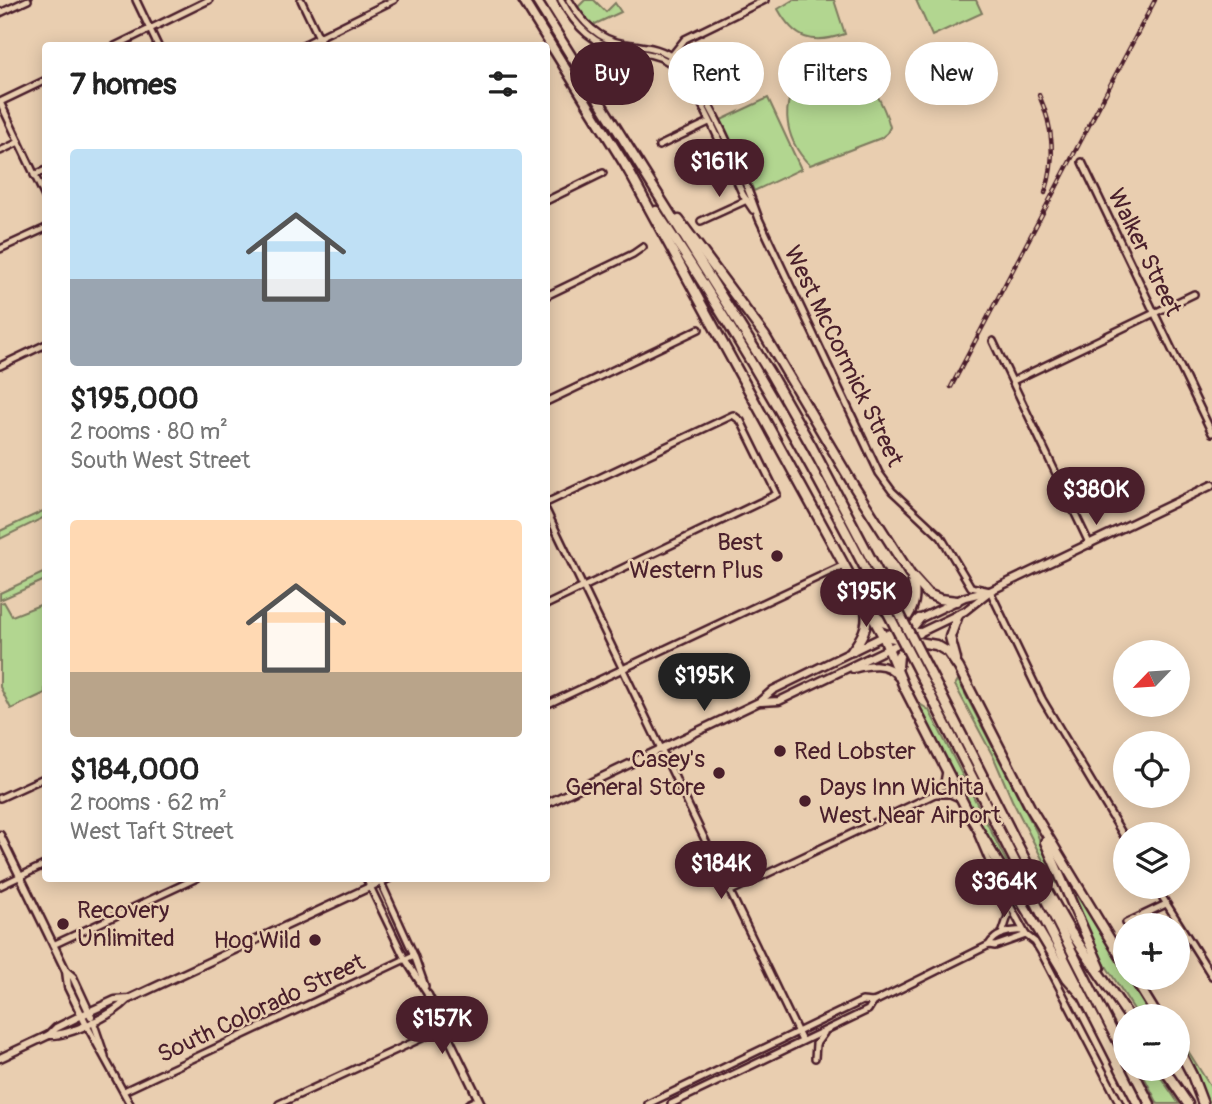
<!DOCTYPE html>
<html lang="en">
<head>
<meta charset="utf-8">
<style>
	:root { --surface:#fff; --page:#f6f6f6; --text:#222; --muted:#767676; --accent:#4a1f2b }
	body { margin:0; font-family:Pangolin,sans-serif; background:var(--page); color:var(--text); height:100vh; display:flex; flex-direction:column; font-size:26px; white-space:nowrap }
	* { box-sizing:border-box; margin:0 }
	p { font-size:23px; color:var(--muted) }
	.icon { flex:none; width:38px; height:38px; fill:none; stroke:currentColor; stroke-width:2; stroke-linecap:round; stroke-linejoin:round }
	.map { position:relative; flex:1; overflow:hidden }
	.sheet { position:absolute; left:42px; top:42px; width:508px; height:840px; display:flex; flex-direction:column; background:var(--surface); border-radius:7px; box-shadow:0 4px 18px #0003 }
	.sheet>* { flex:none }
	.top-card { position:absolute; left:570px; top:42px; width:536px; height:63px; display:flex; gap:14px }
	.needle { width:46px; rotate:245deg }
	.controls { position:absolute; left:1113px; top:640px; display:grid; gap:14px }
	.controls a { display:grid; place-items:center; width:77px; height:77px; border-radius:50%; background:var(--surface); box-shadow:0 4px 18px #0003; font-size:35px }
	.price { position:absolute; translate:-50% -60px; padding:0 16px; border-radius:24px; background:var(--accent); color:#fff; font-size:23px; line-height:46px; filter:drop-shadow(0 2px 4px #0008) }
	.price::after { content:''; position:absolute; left:50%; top:42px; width:21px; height:16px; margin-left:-10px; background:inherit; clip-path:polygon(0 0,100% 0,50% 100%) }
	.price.selected { background:#222; color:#fff }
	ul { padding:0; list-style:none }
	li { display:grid; align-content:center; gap:14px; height:371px; padding:0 28px }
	li span { display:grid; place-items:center; height:217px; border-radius:7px; color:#555 }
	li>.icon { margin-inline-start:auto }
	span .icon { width:126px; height:126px; fill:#fffc; stroke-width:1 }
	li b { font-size:30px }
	h2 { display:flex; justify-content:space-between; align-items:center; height:84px; padding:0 28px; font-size:30px }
	.pill { padding:0 24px; border-radius:32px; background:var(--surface); box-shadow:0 4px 18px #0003; font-size:24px; line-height:63px }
	.pill.selected { background:var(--accent); color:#fff }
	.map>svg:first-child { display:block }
</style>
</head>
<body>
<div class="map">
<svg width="1212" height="1104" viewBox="0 0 1212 1104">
	<rect width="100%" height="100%" fill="#e9ceb0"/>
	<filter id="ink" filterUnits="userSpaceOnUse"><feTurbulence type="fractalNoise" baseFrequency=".0143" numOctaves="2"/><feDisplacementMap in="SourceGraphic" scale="14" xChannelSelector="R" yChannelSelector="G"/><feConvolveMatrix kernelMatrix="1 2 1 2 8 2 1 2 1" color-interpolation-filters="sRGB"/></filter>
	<g filter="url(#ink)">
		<g fill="#b2d690" stroke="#7e7a5e" stroke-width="2">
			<polygon points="585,0 594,0 606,12 615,3 621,12 593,25 585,18 603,33 594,29 578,11 578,9 585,18 578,7"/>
			<path d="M793,0h41l11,34c-33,11 -50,6 -67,-25z"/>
			<polygon points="916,0 976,0 982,13 932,36"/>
			<path d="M846,56c17,7 40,53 44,71l-3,6 -6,5 -71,27c-27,-25 -34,-72 1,-95 10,-6 24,-10 35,-14z"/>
			<polygon points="768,98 801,169 754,191 721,120"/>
			<polygon points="45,510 45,517 0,539 0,531"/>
			<polygon points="45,572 45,580 0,600 0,593"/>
			<polygon points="4,602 12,616 45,603 45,693 11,709 0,687 0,603"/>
			<polygon points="958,680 1036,831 1056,883 1054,882 1012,800 994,758 955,685"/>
			<polygon points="915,701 929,710 1017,882 1014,884 979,826"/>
			<polygon points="1065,874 1125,971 1125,978 1130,978 1154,1017 1137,1014 1099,955 1063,875"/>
			<path d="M1178,1035l34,54v15h-6c-4,-20 -28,-54 -28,-69z"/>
			<polygon points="1140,1069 1155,1069 1179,1104 1158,1104"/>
		</g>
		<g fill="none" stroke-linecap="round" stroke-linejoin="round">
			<defs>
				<g id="minor">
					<polyline points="136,0 158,46"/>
					<polyline points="301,0 323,46"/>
					<path d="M561,0c15,27 33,46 64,51 14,2 29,2 42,10 31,18 60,100 76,134l10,15"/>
					<path d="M569,0c13,22 29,40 56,44 16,2 32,3 46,12 32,19 75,126 88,163l120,254 13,18 49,46 30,50 19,4 52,108 83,139"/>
					<polyline points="0,13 28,0"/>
					<polyline points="115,46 209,0"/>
					<polyline points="301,46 394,0"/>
					<polyline points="669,59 685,39 765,0"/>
					<polyline points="0,102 46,199"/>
					<polyline points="0,102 46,80"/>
					<polyline points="659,146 709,122"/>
					<polyline points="0,151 19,142"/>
					<polyline points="1082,162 1212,433"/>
					<polyline points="34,175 46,170"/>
					<polyline points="546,201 603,173"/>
					<polyline points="701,221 747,200"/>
					<polyline points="0,249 46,228"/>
					<polyline points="546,296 633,254 643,247"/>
					<polyline points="993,341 1090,545"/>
					<polyline points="0,366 46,344"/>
					<polyline points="1013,381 1194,294"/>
					<polyline points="546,402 699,329"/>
					<polyline points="546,503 733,415 741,421 777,494 546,605"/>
					<polyline points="546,510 802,1041"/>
					<polyline points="546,705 844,565"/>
					<polyline points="935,794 950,794 959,798"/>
					<polyline points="0,798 46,777"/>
					<polyline points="978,835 1000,887 1026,935 1035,942 1041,952 1120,1104"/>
					<polyline points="366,878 405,959 428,995"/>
					<polyline points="379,878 414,955 425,986"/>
					<polyline points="0,886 46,864"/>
					<polyline points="1156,887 1212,976"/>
					<polyline points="1001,890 1008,916 1002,934"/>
					<polyline points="731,891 935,794 944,783 946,771"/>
					<polyline points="1126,923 1166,904"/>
					<polyline points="53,945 197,878"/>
					<polyline points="989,945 995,946 1026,935"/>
					<polyline points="93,1021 105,1056"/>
					<polyline points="86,1024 130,1104"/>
					<polyline points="815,1058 816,1044 824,1033"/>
					<polyline points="124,1091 414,955"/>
					<polyline points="279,1104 444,1028"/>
					<polyline points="468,1104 478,1099"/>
					<path d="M648,1104l214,-103 11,1 5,-2 111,-55c6,-11 21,-15 33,-14l4,4"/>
					<polyline points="671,1104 868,1010 873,1002"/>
				</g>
				<g id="major">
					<polyline points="917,620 965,597 990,591 1212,485"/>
					<polyline points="917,634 965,611 989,592"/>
					<path d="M853,669c15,-4 34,-8 44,7"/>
					<polyline points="761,702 779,701 904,641"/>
					<polyline points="546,804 759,702 773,690 898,629"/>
					<polyline points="0,835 66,971 68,987 86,1024"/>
					<polyline points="66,971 73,977 91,1016"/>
					<polyline points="428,995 481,1104"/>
					<path d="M49,1035c21,1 64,-20 78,-35"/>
					<polyline points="0,1058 49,1035 56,1028 82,1015 115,1000 129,999 389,878"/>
				</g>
				<g id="highway">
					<polyline points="523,0 629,171"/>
					<polyline points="536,0 771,375 812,447 880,576"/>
					<polyline points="626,166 883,636 904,687 969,814 1067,978 1082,995"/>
					<path d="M656,211c79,118 150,242 215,369"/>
					<polyline points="679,220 765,336 855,488 910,574 928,594 940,599 957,601"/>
					<path d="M875,615c9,10 18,13 29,6 10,-12 13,-26 8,-41"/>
					<polyline points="905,632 919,633"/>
					<polyline points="906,635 919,619"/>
					<polyline points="883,636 936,645 948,652 959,668 1030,807 1125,964"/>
					<path d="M852,651c9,-12 17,-25 14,-40"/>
					<polyline points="956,659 950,637 958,615"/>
					<polyline points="898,667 899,655 912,645"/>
					<polyline points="938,688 1125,1056"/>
					<polyline points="930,694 1138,1104"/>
					<polyline points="1045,842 1100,967"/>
					<polyline points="1045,887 1070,931 1129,1017"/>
					<polyline points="1134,978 1158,1017"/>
					<polyline points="1178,1048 1192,1075 1203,1104"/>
					<polyline points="1132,1069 1150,1104"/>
					<polyline points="1164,1069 1188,1104"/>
				</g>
			</defs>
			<use href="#minor" stroke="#4a1f2b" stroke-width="10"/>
			<use href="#major" stroke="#4a1f2b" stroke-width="11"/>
			<use href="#highway" stroke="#4a1f2b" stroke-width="13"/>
			<use href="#minor" stroke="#e9ceb0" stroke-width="5"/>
			<use href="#major" stroke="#e9ceb0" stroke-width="6"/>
			<use href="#highway" stroke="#e9ceb0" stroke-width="8"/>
			<defs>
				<g id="rail">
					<path d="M1039,95c14,31 17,65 6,98"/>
					<polyline points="951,387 1155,0"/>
				</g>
			</defs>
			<use href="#rail" stroke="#4a1f2b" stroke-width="4.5"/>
			<use href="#rail" stroke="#e9ceb0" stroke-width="2" stroke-dasharray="5" stroke-linecap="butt"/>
			<defs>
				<g id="highway-bridge">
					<polyline points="880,576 938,688"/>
					<polyline points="871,580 930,694"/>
				</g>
			</defs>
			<use href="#highway-bridge" stroke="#4a1f2b" stroke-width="13" stroke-linecap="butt"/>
			<use href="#highway-bridge" stroke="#e9ceb0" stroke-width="8"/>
		</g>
	</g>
	<g fill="#4a1f2b" stroke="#e9ceb0" stroke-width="2.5">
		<circle cx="777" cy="556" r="7"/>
		<circle cx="780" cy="751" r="7"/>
		<circle cx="719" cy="773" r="7"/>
		<circle cx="805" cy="801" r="7"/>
		<circle cx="63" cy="924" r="7"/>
		<circle cx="315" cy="940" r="7"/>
	</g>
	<g text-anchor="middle" stroke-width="5" stroke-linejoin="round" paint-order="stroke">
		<g font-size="24" fill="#4a1f2b" stroke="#e9ceb0">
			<text transform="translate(1145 252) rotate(64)" y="8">Walker Street</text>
			<text transform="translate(844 356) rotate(64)" y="8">West McCormick Street</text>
			<text transform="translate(261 1008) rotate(-25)" y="8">South Colorado Street</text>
		</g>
		<g font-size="24" fill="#4a1f2b" stroke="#e9ceb0" text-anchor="end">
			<text x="763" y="550">Best<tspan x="763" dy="28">Western Plus</tspan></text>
			<text x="794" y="759" text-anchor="start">Red Lobster</text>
			<text x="705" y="767">Casey's<tspan x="705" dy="28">General Store</tspan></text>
			<text x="819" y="795" text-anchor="start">Days Inn Wichita<tspan x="819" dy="28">West Near Airport</tspan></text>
			<text x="77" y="918" text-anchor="start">Recovery<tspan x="77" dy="28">Unlimited</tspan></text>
			<text x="301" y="948">Hog Wild</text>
		</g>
	</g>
</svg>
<div class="controls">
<a><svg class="needle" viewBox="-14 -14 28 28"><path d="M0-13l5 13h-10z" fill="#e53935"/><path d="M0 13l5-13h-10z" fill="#767676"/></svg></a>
<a><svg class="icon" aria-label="locate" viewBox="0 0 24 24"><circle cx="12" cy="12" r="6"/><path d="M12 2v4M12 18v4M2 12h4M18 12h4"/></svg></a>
<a><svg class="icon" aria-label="layers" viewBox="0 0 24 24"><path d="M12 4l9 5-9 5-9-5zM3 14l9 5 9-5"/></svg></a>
<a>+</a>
<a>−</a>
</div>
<b class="price" style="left:719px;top:199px">$161K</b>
<b class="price" style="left:1096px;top:527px">$380K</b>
<b class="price" style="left:866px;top:629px">$195K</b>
<b class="price selected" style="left:704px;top:713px">$195K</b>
<b class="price" style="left:721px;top:901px">$184K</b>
<b class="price" style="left:1004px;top:919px">$364K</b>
<b class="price" style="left:442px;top:1056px">$157K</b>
<div class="top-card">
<a class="pill selected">Buy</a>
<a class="pill">Rent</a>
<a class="pill">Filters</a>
<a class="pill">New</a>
</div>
<section class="sheet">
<h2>7 homes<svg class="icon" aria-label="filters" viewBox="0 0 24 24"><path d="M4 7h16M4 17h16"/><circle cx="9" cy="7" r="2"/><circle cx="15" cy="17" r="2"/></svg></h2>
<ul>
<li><span style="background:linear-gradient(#bfe0f5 60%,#9aa5b1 0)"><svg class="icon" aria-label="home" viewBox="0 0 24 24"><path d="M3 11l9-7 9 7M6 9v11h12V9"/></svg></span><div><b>$195,000</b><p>2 rooms · 80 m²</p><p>South West Street</p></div></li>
<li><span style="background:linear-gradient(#ffd9b3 70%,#b9a48a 0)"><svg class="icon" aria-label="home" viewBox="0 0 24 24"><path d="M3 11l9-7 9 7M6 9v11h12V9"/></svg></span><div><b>$184,000</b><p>2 rooms · 62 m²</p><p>West Taft Street</p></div></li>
</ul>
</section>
</div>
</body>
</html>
